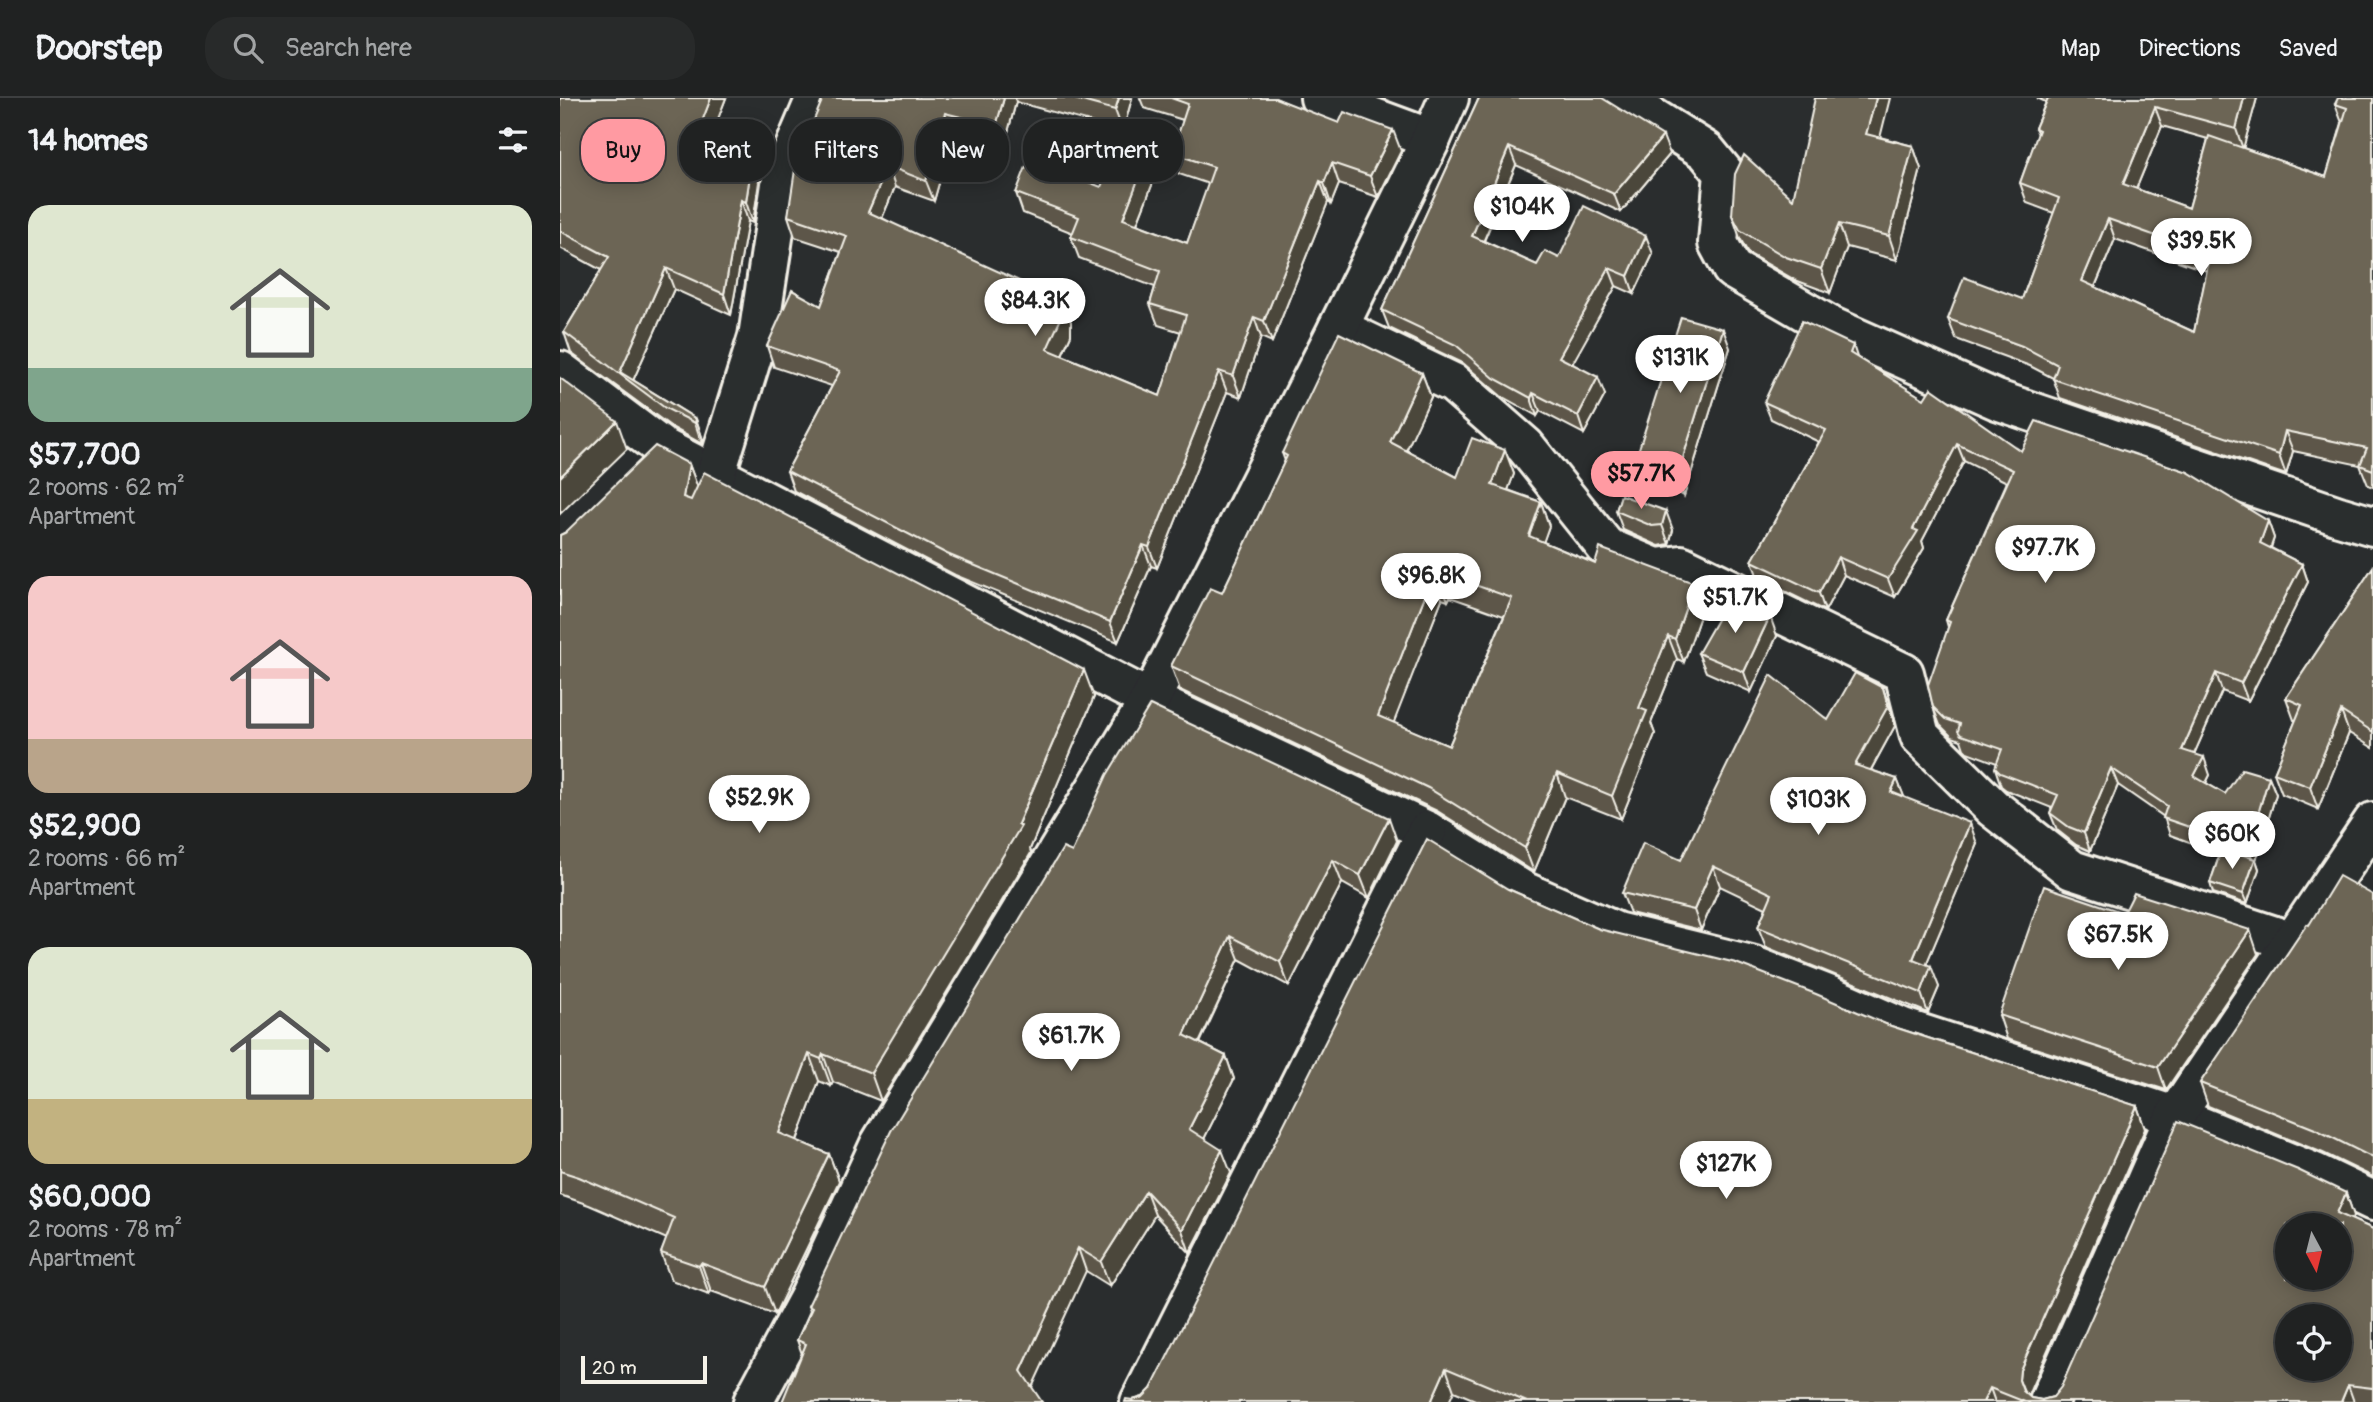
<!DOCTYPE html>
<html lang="en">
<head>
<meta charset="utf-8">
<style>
	:root { --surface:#202222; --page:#282a2a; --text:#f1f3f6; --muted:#a2a4a5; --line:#3d3f40; --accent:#ff9aa2 }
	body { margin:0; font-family:Pangolin,sans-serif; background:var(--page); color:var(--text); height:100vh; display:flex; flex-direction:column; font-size:26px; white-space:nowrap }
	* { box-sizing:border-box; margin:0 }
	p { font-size:23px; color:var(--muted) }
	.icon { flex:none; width:38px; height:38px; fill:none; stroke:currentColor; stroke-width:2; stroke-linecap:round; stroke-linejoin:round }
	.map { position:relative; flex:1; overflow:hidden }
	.details { display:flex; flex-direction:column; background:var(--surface); width:560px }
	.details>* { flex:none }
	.banner { position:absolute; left:21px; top:21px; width:665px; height:63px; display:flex; gap:14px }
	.needle { width:46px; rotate:173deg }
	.buttons { position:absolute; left:1715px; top:1115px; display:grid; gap:14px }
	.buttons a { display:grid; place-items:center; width:77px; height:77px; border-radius:50%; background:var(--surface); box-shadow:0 4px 18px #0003,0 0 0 2px var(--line); font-size:35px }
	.scale { position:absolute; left:21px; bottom:18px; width:126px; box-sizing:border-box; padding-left:7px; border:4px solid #f4f1e8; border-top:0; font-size:19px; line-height:24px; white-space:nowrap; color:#f4f1e8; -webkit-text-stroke:5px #2a2d2e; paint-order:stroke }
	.price { position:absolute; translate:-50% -60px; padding:0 16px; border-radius:24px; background:#fff; color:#222; font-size:23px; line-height:46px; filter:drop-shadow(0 2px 4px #0008) }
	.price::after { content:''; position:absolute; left:50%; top:42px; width:21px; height:16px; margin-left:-10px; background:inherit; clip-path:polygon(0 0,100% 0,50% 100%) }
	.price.current { background:var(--accent); color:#111 }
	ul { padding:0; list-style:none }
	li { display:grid; align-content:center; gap:14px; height:371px; padding:0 28px }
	li span { display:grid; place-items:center; height:217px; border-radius:21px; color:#555 }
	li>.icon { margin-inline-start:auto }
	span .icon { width:126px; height:126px; fill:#fffc; stroke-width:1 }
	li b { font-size:30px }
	h2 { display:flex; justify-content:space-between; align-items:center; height:84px; padding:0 28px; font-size:30px }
	.chip { padding:0 24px; border-radius:28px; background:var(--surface); box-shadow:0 4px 18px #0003,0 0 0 2px var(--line); font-size:24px; line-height:63px }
	.chip.current { background:var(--accent); color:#111 }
	header { display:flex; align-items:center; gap:42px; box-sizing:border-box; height:98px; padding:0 35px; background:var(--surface); border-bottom:2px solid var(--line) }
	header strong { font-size:33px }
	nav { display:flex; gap:38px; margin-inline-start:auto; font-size:24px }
	.search { width:490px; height:63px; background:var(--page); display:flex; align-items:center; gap:18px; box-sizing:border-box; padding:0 24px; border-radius:28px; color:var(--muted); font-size:26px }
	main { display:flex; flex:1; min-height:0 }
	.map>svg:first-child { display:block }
</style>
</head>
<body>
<header>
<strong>Doorstep</strong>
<div class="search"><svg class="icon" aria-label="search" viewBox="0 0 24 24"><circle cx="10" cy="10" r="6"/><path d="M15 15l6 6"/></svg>Search here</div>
<nav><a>Map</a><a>Directions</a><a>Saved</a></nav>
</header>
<main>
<section class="details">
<h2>14 homes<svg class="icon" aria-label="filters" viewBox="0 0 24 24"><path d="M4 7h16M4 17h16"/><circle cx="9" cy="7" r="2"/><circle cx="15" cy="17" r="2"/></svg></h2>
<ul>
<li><span style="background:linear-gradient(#dfe7d0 75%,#7fa58c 0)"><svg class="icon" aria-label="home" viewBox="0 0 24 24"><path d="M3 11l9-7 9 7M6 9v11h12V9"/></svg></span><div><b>$57,700</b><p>2 rooms · 62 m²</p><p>Apartment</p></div></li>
<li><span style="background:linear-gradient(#f6c9c9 75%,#b9a48a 0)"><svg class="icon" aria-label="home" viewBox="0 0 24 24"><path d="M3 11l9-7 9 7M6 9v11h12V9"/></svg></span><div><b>$52,900</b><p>2 rooms · 66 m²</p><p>Apartment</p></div></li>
<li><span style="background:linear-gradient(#dfe7d0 70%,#c2b280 0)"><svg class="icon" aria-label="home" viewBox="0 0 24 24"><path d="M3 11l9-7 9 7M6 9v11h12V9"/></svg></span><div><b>$60,000</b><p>2 rooms · 78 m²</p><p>Apartment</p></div></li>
</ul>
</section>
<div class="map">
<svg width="1813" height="1304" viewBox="0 0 1813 1304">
	<rect width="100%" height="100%" fill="#2a2d2e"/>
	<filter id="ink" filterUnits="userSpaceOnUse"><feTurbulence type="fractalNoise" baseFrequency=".0143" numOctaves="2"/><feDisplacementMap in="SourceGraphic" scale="14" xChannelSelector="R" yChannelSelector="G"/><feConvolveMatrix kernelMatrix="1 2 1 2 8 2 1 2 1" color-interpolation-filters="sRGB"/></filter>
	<g filter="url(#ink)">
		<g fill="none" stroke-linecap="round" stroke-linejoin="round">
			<defs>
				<g id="street">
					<polyline points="760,0 871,41"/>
					<polyline points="1061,0 1146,53 1164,75 1158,145 1172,171 1270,228 1437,302 1779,418 1813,428"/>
					<polyline points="778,230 893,285 965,348 1046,449 1096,470 1121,467 1344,575 1360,638 1433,710 1512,772 1733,844"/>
					<polyline points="0,273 101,349 590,602 867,733 965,794 1056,834 1191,867 1273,899 1343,930 1615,1018 1755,1075 1813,1103"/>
					<polyline points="155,378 198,239 222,80 256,0"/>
					<polyline points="193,1304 250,1198 320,1046 590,602 778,230 871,41 889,0"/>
					<polyline points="580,1304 867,733"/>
					<polyline points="1489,1304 1615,1018 1813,724"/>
				</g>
			</defs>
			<use href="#street" stroke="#f4f1e8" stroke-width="44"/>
			<use href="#street" stroke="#2a2d2e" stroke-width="38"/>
		</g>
		<g fill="#5d5748" stroke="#f4f1e8" stroke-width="2" fill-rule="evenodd">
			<polygon points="0,0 166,0 148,46 178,62 192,63 199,84 193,125 188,123 171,217 114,191 73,282 136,321 143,342 142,346 113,330 11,255 4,234 41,172 0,150"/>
			<polygon points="263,0 572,0 563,33 456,4 444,49 393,36 374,103 335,89 322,120 511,224 511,237 502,257 600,298 621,234 598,227 590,206 595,189 519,160 511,139 513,135 463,115 456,95 541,89 586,61 594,82 577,126 627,145 649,86 619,76 612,55 623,22 584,10 580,0 715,0 841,53 818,99 779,86 771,106 768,104 712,244 701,239 681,299 667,294 597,470 591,468 558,544 395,477 234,393 227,373 272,288 214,269 207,248 261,208 281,154 235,139 228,118"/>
			<polygon points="919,0 1110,56 1061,114 956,67 924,143 977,167 999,160 1093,156 1074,196 1056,188 1012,265 1045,297 1024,336 980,313 977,318 941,298 903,265 829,230 822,212"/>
			<path d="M1477,0h220l-14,50 83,29 16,-54 -7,-19 38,-6v389l-5,-2 -8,-20 -67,-14 -7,24 -226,-77 -7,-20 -23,-12 -74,-27 -8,-20 74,-20 32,-86 -27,-10 -7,-20 18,-49 -3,-6 11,-26zM1602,28l46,13 -19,69 -53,-19zM1555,141l92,32 -13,61 -99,-45z"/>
			<polygon points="1320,39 1353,48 1361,71 1337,162 1287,149 1270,195 1235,182 1188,155 1180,140 1172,117 1233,101"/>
			<polygon points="1170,250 1124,398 1084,376 1077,357"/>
			<polygon points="1298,260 1364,301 1461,353 1708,423 1714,440 1711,450 1742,466 1748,484 1688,603 1662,593 1634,656 1650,677 1646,685 1665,696 1709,679 1716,696 1696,762 1699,771 1687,806 1653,795 1650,785 1660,755 1610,737 1604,719 1558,687 1530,753 1516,747 1497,732 1490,715 1492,710 1446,692 1441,688 1435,670 1437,665 1407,654 1404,651 1401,642 1392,639 1380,627 1373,609 1388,529 1386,522 1447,384 1404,363 1362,443 1364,450 1335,499 1284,477 1265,513 1198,480 1192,463 1259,344 1211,321 1204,304"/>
			<path d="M862,275l9,24 -25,53 51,27 48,-27 9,24 -6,16 33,12 8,24 -6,16 160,65 -19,55 -7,-3 -26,64 4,11 -34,85 -56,-22 -31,75 -97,-61 -257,-121 -9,-24 51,-73 63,-132 -3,-8zM890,499l54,19 -55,130 -56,-23 49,-124 6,2z"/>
			<polygon points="129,366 137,388 534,599 470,751 471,755 321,1003 273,984 271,988 259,983 237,1043 269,1056 279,1083 215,1216 151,1193 149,1196 111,1182 101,1155 107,1141 29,1107 0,1097 0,437"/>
			<polygon points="1061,397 1113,432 1109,446 1099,448 1063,432 1056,413"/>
			<polygon points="1813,469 1813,650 1789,635 1758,711 1722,696 1714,675 1736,622 1734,622 1726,600"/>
			<polygon points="1217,538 1191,594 1146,574 1138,555"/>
			<polygon points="1323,590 1330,611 1335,628 1311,672 1337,681 1344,699 1417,746 1366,866 1379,889 1368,915 1206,849 1198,829 1206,810 1160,788 1141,832 1070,815 1062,795 1121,762 1268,622"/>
			<polygon points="837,743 809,800 782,785 729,888 679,861 640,945 666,958 674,981 644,1041 671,1075 630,1155 595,1117 550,1188 526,1173 242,1256 237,1242 250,1213 248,1208 512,754"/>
			<polygon points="948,791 1039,831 1328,927 1577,1008 1585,1031 1469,1295 1469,1298 1471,1300 1482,1302 1493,1299 1786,1095 1794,1118 1792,1122 1813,1131 1813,1304 920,1304 894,1293 573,1302 583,1299 591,1291"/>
			<polygon points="1813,797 1813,1079 1763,1055 1648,1008 1640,985 1749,827"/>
			<polygon points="1564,815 1698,856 1606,992 1447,941 1439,917"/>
		</g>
		<g fill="#4c473b" stroke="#f4f1e8" stroke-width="2">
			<polygon points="151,0 166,0 143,60 136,39"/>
			<polygon points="444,0 455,0 456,4 444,49 436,28"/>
			<polygon points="559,0 572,0 563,33 555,12"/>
			<polygon points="1316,0 1330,0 1315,60 1306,36"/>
			<polygon points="1684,0 1697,0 1683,51 1676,31"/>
			<polygon points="1595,9 1602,28 1570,106 1563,86"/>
			<polygon points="385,15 393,36 374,103 366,83"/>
			<polygon points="833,32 841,53 818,99 810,78"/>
			<polygon points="1103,38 1110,56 1061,114 1054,96"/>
			<polygon points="1353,48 1361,71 1337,162 1329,138"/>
			<polygon points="949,49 956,67 918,156 912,138"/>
			<polygon points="586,61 594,82 571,141 563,121"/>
			<polygon points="192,63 199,84 193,125 186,104"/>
			<polygon points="772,65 779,86 771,106 764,85"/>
			<polygon points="328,68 335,89 316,135 308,114"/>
			<polygon points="760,83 768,104 712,244 704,223"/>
			<polygon points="181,102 188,123 171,217 164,196"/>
			<polygon points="1548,121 1555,141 1529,203 1522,183"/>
			<polygon points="1279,126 1287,149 1270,195 1261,171"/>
			<polygon points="1086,138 1093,156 1074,196 1068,178"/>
			<polygon points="106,170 114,191 72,285 60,274"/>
			<polygon points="1049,170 1056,188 1006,277 999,259"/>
			<polygon points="503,203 511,224 511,237 495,272 487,251"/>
			<polygon points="694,219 701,239 681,299 673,278"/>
			<polygon points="1163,231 1170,250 1124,398 1117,379"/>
			<polygon points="1293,247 1299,265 1290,255"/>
			<polygon points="659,273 667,294 597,470 589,449"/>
			<polygon points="862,275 871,299 839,368 830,344"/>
			<polygon points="1038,279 1045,297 1024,336 1018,318"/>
			<polygon points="973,295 980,313 977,318 971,300"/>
			<polygon points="136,321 143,342 142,346 135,325"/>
			<polygon points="57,323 67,351 0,416 0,379"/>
			<polygon points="1725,333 1733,353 1726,377 1719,357"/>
			<polygon points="1397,346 1404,363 1362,443 1364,450 1335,499 1328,481 1353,431"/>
			<polygon points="945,352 954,376 941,411 932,387"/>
			<polygon points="129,366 139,393 133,427 123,399"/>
			<polygon points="981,404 989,428 977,462 969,438"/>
			<polygon points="1106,413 1113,432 1109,446 1102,427"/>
			<polygon points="1708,423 1714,440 1706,463 1700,445"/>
			<polygon points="583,447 591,468 558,544 550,524"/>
			<polygon points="1278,459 1284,477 1265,513 1259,495"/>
			<polygon points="1742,466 1748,484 1688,603 1681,585"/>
			<polygon points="881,475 890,499 888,503 880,480"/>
			<polygon points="873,477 882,501 827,642 818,618"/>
			<polygon points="1134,485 1143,509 1124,564 1115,541"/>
			<polygon points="1210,518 1217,538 1191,594 1184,574"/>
			<polygon points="1108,538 1117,561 1091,625 1095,636 1061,721 1052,698 1079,610"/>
			<polygon points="524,572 534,599 470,751 471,755 321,1003 311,975 458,726"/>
			<polygon points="1656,575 1662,593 1628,670 1622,652"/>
			<polygon points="1323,590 1330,611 1335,628 1302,688 1295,667"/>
			<polygon points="1781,613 1789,635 1758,711 1750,689"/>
			<polygon points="1644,659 1650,677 1641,695 1634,678"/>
			<polygon points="1551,670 1558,687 1530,753 1524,735"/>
			<polygon points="997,675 1005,699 974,774 965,750"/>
			<polygon points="1709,679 1716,696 1696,762 1699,771 1687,806 1683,796 1694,765 1688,749"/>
			<polygon points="1337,681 1345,701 1331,694"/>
			<polygon points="829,720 837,743 809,800 800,777"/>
			<polygon points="1410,725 1417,746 1360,881 1353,861"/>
			<polygon points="773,762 782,785 729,888 720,864"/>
			<polygon points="1153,768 1160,788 1141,832 1134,812"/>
			<polygon points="1690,832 1698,856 1606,992 1598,969"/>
			<polygon points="670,838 679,861 632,960 624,937"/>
			<polygon points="1371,868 1379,889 1368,915 1361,895"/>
			<polygon points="249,956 259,983 229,1063 219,1035"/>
			<polygon points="263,956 273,984 271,988 261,961"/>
			<polygon points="666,958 674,981 637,1055 629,1031"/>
			<polygon points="1577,1008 1585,1031 1469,1295 1468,1304 1459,1282 1460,1272"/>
			<polygon points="662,1052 671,1075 630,1155 622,1132"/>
			<polygon points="269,1056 279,1083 215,1216 205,1189"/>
			<polygon points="586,1093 595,1117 550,1188 541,1164"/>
			<polygon points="1786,1095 1794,1118 1785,1139 1777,1115"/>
			<polygon points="518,1150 526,1173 469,1296 461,1273"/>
			<polygon points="141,1165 151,1193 149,1196 139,1168"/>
			<polygon points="886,1270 894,1293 889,1304 871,1304"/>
			<polygon points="1788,1287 1794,1304 1781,1304"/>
			<polygon points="1430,1290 1435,1304 1423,1304"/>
		</g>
		<g fill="#6c6554" stroke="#f4f1e8" stroke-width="2" fill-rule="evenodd">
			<polygon points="0,0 151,0 136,39 178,62 192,63 186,104 181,102 164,196 106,170 60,274 136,321 135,325 105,310 4,234 49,159 0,133"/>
			<polygon points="263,0 444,0 436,28 385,15 366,83 328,68 308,114 503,203 503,216 487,251 600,298 626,217 590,206 600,173 511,139 519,119 456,95 469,61 541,89 557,49 586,61 563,121 627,145 654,69 612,55 628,6 611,0 715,0 779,25 784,14 833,32 810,78 772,65 764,85 760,83 704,223 694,219 673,278 659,273 589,449 583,447 550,524 387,456 227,373 280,273 207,248 232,192 261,208 287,138 228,118 236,65"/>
			<polygon points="511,0 559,0 555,12"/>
			<polygon points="919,0 1042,0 1103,38 1054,96 949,49 912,138 977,167 985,153 999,160 1024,108 1086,138 1068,178 1049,170 999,259 1038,279 1018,318 973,295 971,300 934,280 896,247 822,212"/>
			<polygon points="1255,0 1316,0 1306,36 1353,48 1329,138 1279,126 1261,171 1226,159 1180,132 1172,117 1175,76 1184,57 1233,101"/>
			<path d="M1488,0h196l-8,31 -81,-22 -32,77 66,24 20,-72 117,41 21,-69 -12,-4 3,-6h35v372l-13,-5 7,-17 -82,-17 -6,24 -226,-76 5,-14 -36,-19 -74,-27 16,-42 58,22 37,-101 -39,-15 19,-53 -4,-2zM1548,121l102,36 -16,77 -112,-51z"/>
			<polygon points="1121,219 1163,231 1117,379 1077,357"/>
			<polygon points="1242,223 1293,247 1290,255 1364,301 1371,290 1461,353 1476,323 1628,374 1708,423 1700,445 1742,466 1681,585 1656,575 1622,652 1644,659 1634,678 1665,696 1682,671 1709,679 1688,749 1603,720 1607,708 1551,670 1524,735 1509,729 1490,715 1498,697 1440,675 1435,670 1442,651 1401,637 1398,633 1400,626 1385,621 1373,609 1368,587 1390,524 1386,522 1453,372 1397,346 1353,431 1358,433 1328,481 1278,459 1259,495 1192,463 1266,332 1204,304"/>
			<path d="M779,235l83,40 -32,69 67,35 15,-39 33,12 -13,35 49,17 -12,34 66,28 5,-16 94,35 -19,56 -7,-3 -29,72 8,3 -35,85 -55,-23 -32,75 -97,-60 -257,-122 39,-78 12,5 65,-137 -5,-3zM881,475l71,25 -63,148 -71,-30 55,-141 7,3z"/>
			<polygon points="0,280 57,323 0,379"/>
			<polygon points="95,348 129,366 123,399 131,402 144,374 524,572 458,726 461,728 311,975 263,956 261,961 249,956 219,1035 269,1056 205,1189 141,1165 139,1168 101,1155 114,1120 19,1079 0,1073 0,437 5,435"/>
			<polygon points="1061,397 1106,413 1102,427 1092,428 1056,413"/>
			<polygon points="1813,469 1813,634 1781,613 1750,689 1714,675 1742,607 1726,600"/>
			<polygon points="1170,499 1210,518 1184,574 1138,555"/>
			<polygon points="1295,575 1323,590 1328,608 1295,667 1337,681 1331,694 1410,725 1353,861 1371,868 1361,895 1198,829 1212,796 1153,768 1134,812 1062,795 1083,745 1121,762 1211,577 1268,622"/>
			<polygon points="590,607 829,720 800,777 773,762 720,864 670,838 624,937 666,958 629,1031 662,1052 622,1132 586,1093 541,1164 518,1150 461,1273 482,1304 222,1304 246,1246 237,1242 252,1210 248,1208 331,1033 503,750 512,754 547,677"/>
			<path d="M867,741l81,50 91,40 137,34 80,31 72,31 249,81 -117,264 -1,10 4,11 8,7 11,2 11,-3 8,-10 117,-266 120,49 48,23 -9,20 36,16v159l-25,-3 -7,17h-316l-35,-14 -7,14h-456l-81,-34 -15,34h-306l1,-3 7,1 10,-3 8,-8zM1727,1127h53v53h-53zM1727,1218h53v52h-53z"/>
			<polygon points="1662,750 1695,761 1683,796 1650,785"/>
			<polygon points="1779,778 1813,797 1813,1060 1755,1031 1640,985 1747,826 1749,827"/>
			<polygon points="1484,788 1564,815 1574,795 1690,832 1598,969 1439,917"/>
		</g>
	</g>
</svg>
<div class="buttons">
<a><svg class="needle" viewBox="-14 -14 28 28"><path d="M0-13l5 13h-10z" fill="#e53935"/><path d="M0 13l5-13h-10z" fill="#a2a4a5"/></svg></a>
<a><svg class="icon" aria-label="locate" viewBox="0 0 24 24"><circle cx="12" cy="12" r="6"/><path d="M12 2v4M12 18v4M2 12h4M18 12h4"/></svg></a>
</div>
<div class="scale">20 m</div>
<b class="price" style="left:962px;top:146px">$104K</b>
<b class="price" style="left:1641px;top:180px">$39.5K</b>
<b class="price" style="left:475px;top:240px">$84.3K</b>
<b class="price" style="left:1120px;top:297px">$131K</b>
<b class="price current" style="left:1081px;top:413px">$57.7K</b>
<b class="price" style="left:1485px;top:487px">$97.7K</b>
<b class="price" style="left:871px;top:515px">$96.8K</b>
<b class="price" style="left:1175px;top:537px">$51.7K</b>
<b class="price" style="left:199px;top:737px">$52.9K</b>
<b class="price" style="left:1258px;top:739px">$103K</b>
<b class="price" style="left:1672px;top:773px">$60K</b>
<b class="price" style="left:1558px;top:874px">$67.5K</b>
<b class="price" style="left:511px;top:975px">$61.7K</b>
<b class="price" style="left:1166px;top:1103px">$127K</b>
<div class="banner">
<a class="chip current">Buy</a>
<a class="chip">Rent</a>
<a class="chip">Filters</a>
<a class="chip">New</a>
<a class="chip">Apartment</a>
</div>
</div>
</main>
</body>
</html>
